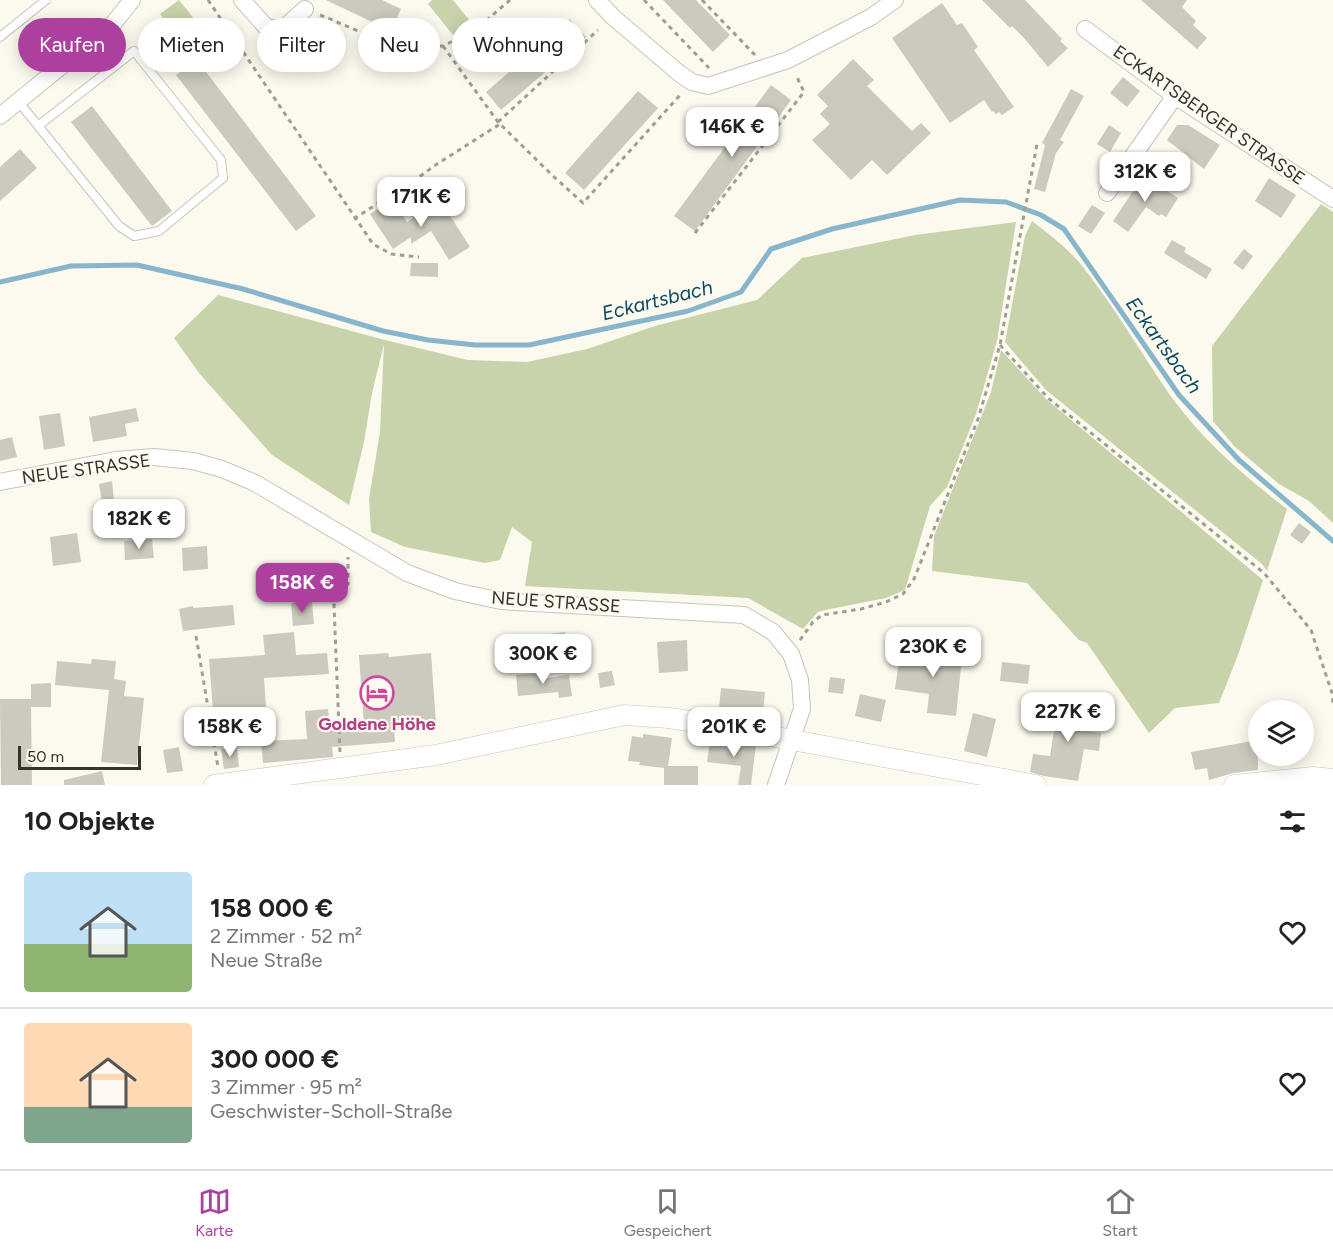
<!DOCTYPE html>
<html lang="de">
<head>
<meta charset="utf-8">
<style>
	:root { --surface:#fff; --page:#f6f6f6; --text:#222; --muted:#767676; --line:#e0e0e0; --accent:#ad409f }
	body { margin:0; font-family:Figtree,sans-serif; background:var(--page); color:var(--text); height:100vh; display:flex; flex-direction:column; font-size:22px; white-space:nowrap }
	* { box-sizing:border-box; margin:0 }
	p { font-size:20px; color:var(--muted) }
	.icon { flex:none; width:33px; height:33px; fill:none; stroke:currentColor; stroke-width:2; stroke-linecap:round; stroke-linejoin:round }
	.map { position:relative; height:785px; overflow:hidden }
	.panel { display:flex; flex-direction:column; background:var(--surface); flex:1 }
	.panel>* { flex:none }
	.top-card { position:absolute; left:18px; top:18px; width:600px; height:54px; display:flex; gap:12px }
	.fabs { position:absolute; left:1248px; top:700px; display:grid; gap:12px }
	.fabs a { display:grid; place-items:center; width:66px; height:66px; border-radius:50%; background:var(--surface); box-shadow:0 3px 15px #0003; font-size:30px }
	.scale { position:absolute; left:18px; bottom:15px; width:123px; box-sizing:border-box; padding-left:6px; border:3px solid #34332f; border-top:0; font-size:16px; line-height:21px; white-space:nowrap; color:#34332f; -webkit-text-stroke:4px #fcf9ee; paint-order:stroke }
	.price { position:absolute; translate:-50% -51px; padding:0 14px; border-radius:12px; background:#fff; color:#222; font-size:20px; line-height:39px; filter:drop-shadow(0 2px 3px #0008) }
	.price::after { content:''; position:absolute; left:50%; top:36px; width:18px; height:14px; margin-left:-9px; background:inherit; clip-path:polygon(0 0,100% 0,50% 100%) }
	.price.current { background:var(--accent); color:#fff }
	ul { padding:0; list-style:none }
	li { display:flex; align-items:center; gap:18px; height:150px; padding:0 24px }
	li+li { border-top:2px solid var(--line) }
	li span { display:grid; place-items:center; flex:none; width:168px; height:120px; border-radius:6px; color:#555 }
	li>.icon { margin-inline-start:auto }
	span .icon { width:72px; height:72px; fill:#fffc; stroke-width:1 }
	li b { font-size:26px }
	h2 { display:flex; justify-content:space-between; align-items:center; height:72px; padding:0 24px; font-size:26px }
	.tag { padding:0 21px; border-radius:27px; background:var(--surface); box-shadow:0 3px 15px #0003; font-size:21px; line-height:54px }
	.tag.current { background:var(--accent); color:#fff }
	.dock { display:flex; justify-content:space-around; align-items:center; height:84px; border-top:2px solid var(--line); background:var(--surface); font-size:16px; color:var(--muted) }
	.dock a { display:grid; justify-items:center; gap:3px }
	.dock .current { color:var(--accent) }
	.map>svg:first-child { display:block }
</style>
</head>
<body>
<div class="map">
<svg width="1333" height="785" viewBox="0 0 1333 785">
	<rect width="100%" height="100%" fill="#fcf9ee"/>
	<g fill="#c9d3ab">
		<polygon points="179,0 196,21 176,35 160,14"/>
		<polygon points="432,0 453,0 470,21 453,35 428,4"/>
		<polygon points="1321,204 1333,212 1333,523 1309,501 1279,484 1234,446 1213,421 1212,346"/>
		<path d="M1032,221c17,13 34,26 48,42 33,42 60,88 90,132 32,45 74,81 117,114l-20,62 -5,-7 -216,-174 -41,-48 20,-106z"/>
		<polygon points="1016,222 997,341 976,414 947,487 930,506 905,590 886,598 825,610 818,612 803,629 748,598 525,586 532,542 512,527 500,560 485,563 405,547 371,532 369,499 380,432 384,344 372,393 364,442 349,505 272,455 199,373 174,338 218,295 385,340 468,360 527,362 587,349 655,326 757,300 802,258 915,235"/>
		<polygon points="1001,350 1046,399 1263,580 1238,655 1219,703 1175,708 1149,733 1087,643 1079,640 1027,583 932,571 934,536 991,392"/>
	</g>
	<g fill="none" stroke-linecap="round" stroke-linejoin="round">
		<polyline stroke="#87b5cb" stroke-width="5" points="0,282 71,266 137,265 243,289 383,331 428,340 475,345 529,345 688,311 741,292 771,249 832,229 960,200 1006,202 1041,215 1064,229 1179,395 1239,460 1333,541"/>
	</g>
	<g fill="#cccabe">
		<polygon points="326,0 382,0 401,9 391,31"/>
		<polygon points="663,0 696,0 730,35 713,52"/>
		<polygon points="982,0 1025,0 1062,39 1060,41 1068,48 1048,67 1024,38 1012,26 1010,28"/>
		<polygon points="1141,0 1187,0 1182,7 1196,21 1193,25 1207,38 1197,49"/>
		<polygon points="942,3 957,25 962,23 978,47 974,50 1014,107 1002,115 999,112 996,114 993,111 992,112 984,100 950,123 892,38"/>
		<polygon points="570,19 586,37 501,110 486,92"/>
		<polygon points="853,59 874,80 867,86 912,131 921,123 931,133 887,175 872,160 851,180 812,140 830,124 820,114 828,106 817,95"/>
		<polygon points="197,60 316,216 296,231 176,75"/>
		<polygon points="1123,77 1140,91 1127,107 1110,93"/>
		<polygon points="771,85 791,100 695,231 674,216"/>
		<polygon points="1071,89 1084,96 1060,140 1064,142 1056,153 1045,192 1034,189 1045,145 1042,143"/>
		<polygon points="638,91 658,108 584,190 565,173"/>
		<polygon points="92,106 172,211 152,226 71,122"/>
		<polygon points="1109,125 1121,133 1110,152 1097,144"/>
		<polygon points="1177,125 1188,125 1220,145 1204,169 1167,140"/>
		<polygon points="20,149 37,168 0,201 0,167"/>
		<polygon points="1144,175 1178,198 1166,217 1161,214 1159,216 1146,207 1128,232 1113,221"/>
		<polygon points="1269,178 1296,195 1281,218 1255,201"/>
		<polygon points="440,200 470,247 449,260 431,231 411,244 411,237 393,249 370,214 389,202 396,212 399,210 407,222"/>
		<polygon points="1092,205 1105,213 1091,234 1078,226"/>
		<polygon points="1172,240 1186,248 1184,252 1212,269 1206,279 1164,253"/>
		<polygon points="1244,249 1253,256 1243,270 1233,263"/>
		<polygon points="411,263 438,263 438,277 410,276"/>
		<polygon points="136,408 139,421 125,424 127,436 93,442 89,417"/>
		<polygon points="60,413 65,446 44,450 39,416"/>
		<polygon points="12,437 17,457 0,461 0,440"/>
		<polygon points="112,481 114,501 102,503 99,484"/>
		<polygon points="1299,523 1311,532 1302,544 1290,535"/>
		<polygon points="77,533 81,562 53,566 50,537"/>
		<polygon points="152,539 154,558 125,560 124,541"/>
		<polygon points="207,546 208,569 183,571 182,548"/>
		<polygon points="312,602 314,624 293,626 291,603"/>
		<polygon points="233,605 235,625 183,631 179,609 193,606 193,608"/>
		<polygon points="294,632 296,655 327,653 329,674 264,678 266,707 213,710 209,659 265,655 263,635"/>
		<polygon points="565,632 566,647 551,648 550,634"/>
		<polygon points="687,640 688,671 659,673 657,642"/>
		<polygon points="934,645 963,648 956,716 927,713 929,694 895,689 900,654 932,658"/>
		<polygon points="388,653 389,657 431,653 436,724 394,728 395,742 332,747 333,757 263,763 261,741 307,739 305,711 328,709 330,729 364,726 359,655"/>
		<polygon points="92,659 116,661 114,679 126,681 124,696 144,698 137,765 101,762 109,690 55,685 57,661 91,664"/>
		<polygon points="1002,662 1030,665 1028,684 1000,681"/>
		<polygon points="612,671 615,685 600,688 598,673"/>
		<polygon points="539,673 540,679 569,675 572,696 559,698 558,692 518,696 516,675"/>
		<polygon points="830,677 845,679 843,694 828,692"/>
		<polygon points="51,683 51,707 31,707 32,785 1,785 0,699 31,699 31,684"/>
		<polygon points="721,688 765,692 763,712 719,708"/>
		<polygon points="860,694 886,700 881,722 855,716"/>
		<polygon points="1059,699 1091,704 1087,731 1101,733 1099,751 1084,749 1078,781 1044,776 1030,772 1033,754 1050,756"/>
		<polygon points="973,713 996,719 987,757 964,751"/>
		<polygon points="643,734 672,738 668,766 698,766 698,785 664,785 664,768 639,765 640,762 628,761 632,736 643,738"/>
		<polygon points="1258,740 1258,770 1233,773 1209,780 1207,768 1195,770 1191,752"/>
		<polygon points="710,741 756,745 751,785 738,785 741,766 707,762"/>
		<polygon points="179,747 183,771 167,773 163,750"/>
		<polygon points="237,748 239,767 224,769 221,749"/>
		<polygon points="102,771 105,785 64,785 64,780"/>
	</g>
	<g fill="none" stroke-linecap="round" stroke-linejoin="round">
		<defs>
			<g id="service">
				<polyline points="0,37 46,0"/>
				<polyline points="18,101 119,226 134,236 159,231 223,178 221,160 134,51 38,126"/>
			</g>
			<g id="minor">
				<polyline points="242,0 267,28 284,28 305,9"/>
				<polyline points="597,0 613,17 680,74 692,82 708,86 788,60 871,17 895,0"/>
				<polyline points="1085,29 1175,96 1333,199"/>
				<polyline points="0,116 113,24 132,0"/>
				<polyline points="1107,193 1175,96"/>
				<polyline points="0,482 116,460 154,457 193,461 222,469 255,483 407,573 455,591 501,601 744,615 773,632 791,654 800,680 802,709 776,785"/>
			</g>
			<g id="tertiary">
				<polyline points="214,785 436,755 624,715 669,718 695,722 1036,785"/>
				<polyline points="1234,785 1313,777 1333,779"/>
			</g>
		</defs>
		<use href="#service" stroke="#c7c5ba" stroke-width="10"/>
		<use href="#minor" stroke="#c7c5ba" stroke-width="18"/>
		<use href="#tertiary" stroke="#c7c5ba" stroke-width="21"/>
		<g stroke="#a09e96" stroke-width="3" stroke-dasharray="4.5 4.5" stroke-linecap="butt">
			<polyline points="208,0 373,244 391,254 419,257"/>
			<polyline points="644,0 709,68"/>
			<polyline points="702,0 755,55"/>
			<polyline points="320,15 396,47 443,46 475,30 510,0"/>
			<polyline points="443,46 498,122 552,175 583,203 681,94"/>
			<polyline points="498,122 598,30"/>
			<polyline points="391,198 434,166 500,124"/>
			<polyline points="354,219 386,198 396,200 404,212"/>
			<polyline points="695,233 804,92 796,75"/>
			<polyline points="1000,345 1048,398 1264,573 1311,630 1332,693 1333,703"/>
			<polyline points="196,636 218,767"/>
			<polyline points="800,640 813,622 822,615 861,609 886,602 903,594 914,579 978,419 1000,345 1037,144"/>
			<polyline points="340,752 334,606 335,597 348,584 348,557"/>
		</g>
		<use href="#service" stroke="#fff" stroke-width="8"/>
		<use href="#minor" stroke="#fff" stroke-width="16"/>
		<use href="#tertiary" stroke="#fff" stroke-width="20"/>
	</g>
	<defs>
		<symbol id="hotel-ring" viewBox="-11 -11 22 22"><circle r="9.5" fill="#fcf9ee" stroke="#d1479c" stroke-width="1.5"/><path d="M-6-4.5h1.5V1H6V5H4.5V3h-9V5H-6ZM-4 0a1.8 1.8 0 1 1 3.6 0ZM.5 0V-2.5h3Q6-2.5 6 0Z" fill="#d1479c"/></symbol>
	</defs>
	<g fill-rule="evenodd">
		<use href="#hotel-ring" x="358" y="674" width="38" height="38"/>
	</g>
	<g text-anchor="middle" stroke-width="4.5" stroke-linejoin="round" paint-order="stroke">
		<g font-size="18" fill="#34332f" stroke="#fcf9ee">
			<text transform="translate(1209 115) rotate(35)" y="6">ECKARTSBERGER STRASSE</text>
			<text transform="translate(86 469) rotate(-8)" y="6">NEUE STRASSE</text>
			<text transform="translate(556 602) rotate(4)" y="6">NEUE STRASSE</text>
		</g>
		<g font-size="18" font-weight="bold" fill="#b23c85" stroke="#fcf9ee">
			<text x="377" y="730">Goldene Höhe</text>
		</g>
		<g font-size="20" font-style="italic" fill="#0c4a62" stroke="#fcf9ee">
			<text transform="translate(657 300) rotate(-14)" y="7">Eckartsbach</text>
			<text transform="translate(1164 345) rotate(54)" y="7">Eckartsbach</text>
		</g>
	</g>
</svg>
<div class="fabs">
<a><svg class="icon" aria-label="layers" viewBox="0 0 24 24"><path d="M12 4l9 5-9 5-9-5zM3 14l9 5 9-5"/></svg></a>
</div>
<div class="scale">50 m</div>
<b class="price" style="left:732px;top:158px">146K €</b>
<b class="price" style="left:1145px;top:203px">312K €</b>
<b class="price" style="left:421px;top:228px">171K €</b>
<b class="price" style="left:139px;top:550px">182K €</b>
<b class="price current" style="left:302px;top:614px">158K €</b>
<b class="price" style="left:933px;top:678px">230K €</b>
<b class="price" style="left:543px;top:685px">300K €</b>
<b class="price" style="left:1068px;top:743px">227K €</b>
<b class="price" style="left:230px;top:758px">158K €</b>
<b class="price" style="left:734px;top:758px">201K €</b>
<div class="top-card">
<a class="tag current">Kaufen</a>
<a class="tag">Mieten</a>
<a class="tag">Filter</a>
<a class="tag">Neu</a>
<a class="tag">Wohnung</a>
</div>
</div>
<section class="panel">
<h2>10 Objekte<svg class="icon" aria-label="filters" viewBox="0 0 24 24"><path d="M4 7h16M4 17h16"/><circle cx="9" cy="7" r="2"/><circle cx="15" cy="17" r="2"/></svg></h2>
<ul>
<li><span style="background:linear-gradient(#bfe0f5 60%,#8fb573 0)"><svg class="icon" aria-label="home" viewBox="0 0 24 24"><path d="M3 11l9-7 9 7M6 9v11h12V9"/></svg></span><div><b>158 000 €</b><p>2 Zimmer · 52 m²</p><p>Neue Straße</p></div><svg class="icon" aria-label="heart" viewBox="0 0 24 24"><path d="M12 20l-8-8c-3-5 5-10 8-4 3-6 11-1 8 4z"/></svg></li>
<li><span style="background:linear-gradient(#ffd9b3 70%,#7fa58c 0)"><svg class="icon" aria-label="home" viewBox="0 0 24 24"><path d="M3 11l9-7 9 7M6 9v11h12V9"/></svg></span><div><b>300 000 €</b><p>3 Zimmer · 95 m²</p><p>Geschwister-Scholl-Straße</p></div><svg class="icon" aria-label="heart" viewBox="0 0 24 24"><path d="M12 20l-8-8c-3-5 5-10 8-4 3-6 11-1 8 4z"/></svg></li>
</ul>
</section>
<nav class="dock">
<a class="current"><svg class="icon" aria-label="map" viewBox="0 0 24 24"><path d="M3 6l6-2 6 2 6-2v14l-6 2-6-2-6 2zM9 4v14M15 6v14"/></svg>Karte</a>
<a><svg class="icon" aria-label="saved" viewBox="0 0 24 24"><path d="M7 4h10v16l-5-4-5 4z"/></svg>Gespeichert</a>
<a><svg class="icon" aria-label="home" viewBox="0 0 24 24"><path d="M3 11l9-7 9 7M6 9v11h12V9"/></svg>Start</a>
</nav>
</body>
</html>
